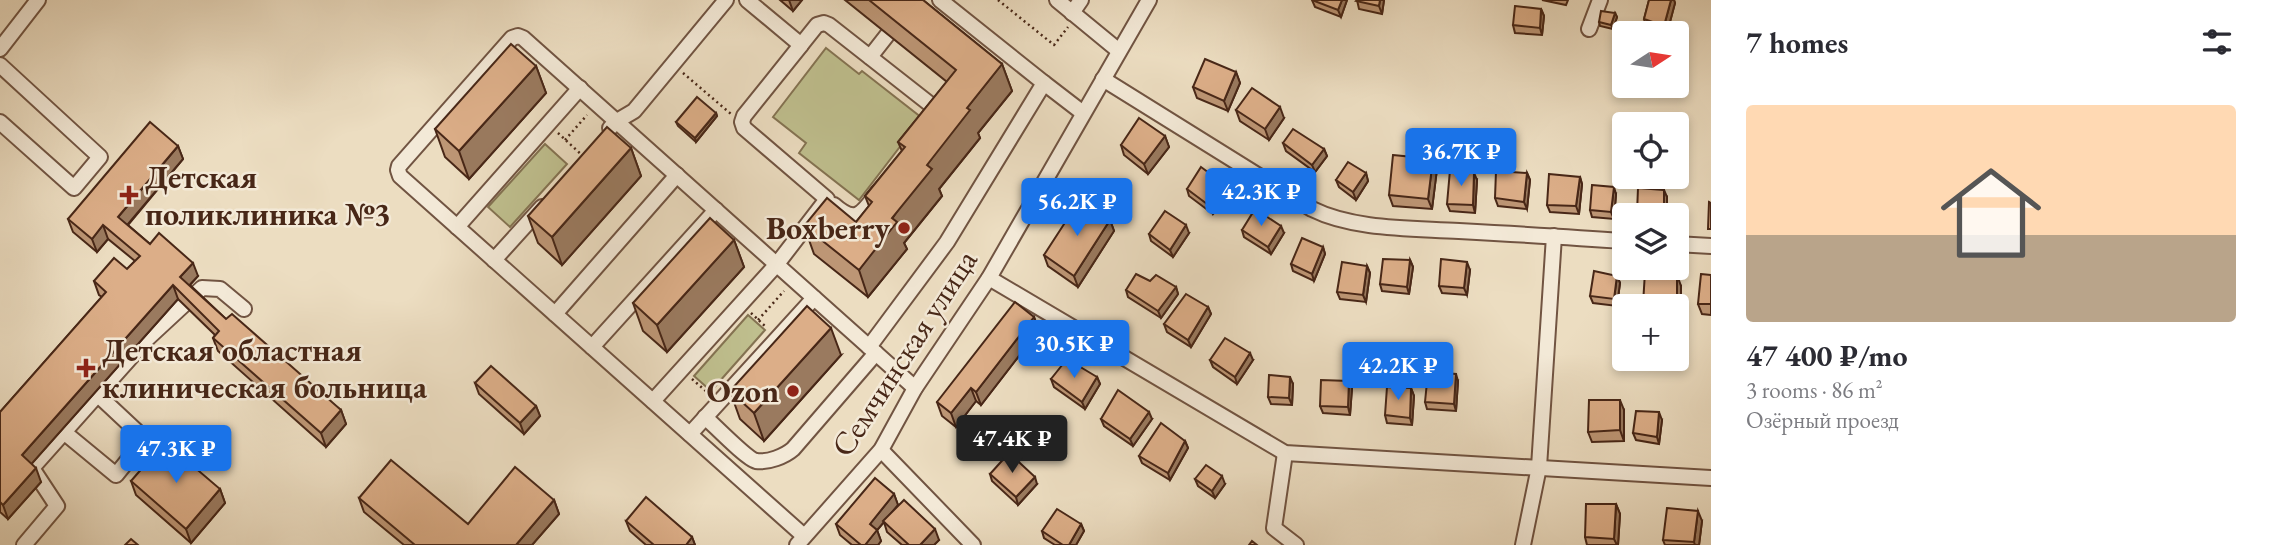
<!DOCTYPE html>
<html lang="en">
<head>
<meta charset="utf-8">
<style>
	:root { --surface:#fff; --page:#f2f2f3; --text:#2b2b33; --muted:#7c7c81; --line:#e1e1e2; --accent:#1a73e8 }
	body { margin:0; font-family:"EB Garamond",serif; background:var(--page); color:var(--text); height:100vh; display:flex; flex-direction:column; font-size:26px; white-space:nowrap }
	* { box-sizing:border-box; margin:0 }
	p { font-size:23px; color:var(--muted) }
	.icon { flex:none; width:38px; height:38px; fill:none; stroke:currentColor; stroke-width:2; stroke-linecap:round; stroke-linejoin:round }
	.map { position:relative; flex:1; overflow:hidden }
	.panel { display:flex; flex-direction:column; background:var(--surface); width:560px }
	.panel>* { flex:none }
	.needle { width:46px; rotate:78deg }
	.tools { position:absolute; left:1612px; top:21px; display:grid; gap:14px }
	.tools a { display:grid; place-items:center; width:77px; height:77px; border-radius:7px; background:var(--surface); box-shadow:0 4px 10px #0003; font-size:35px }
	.price { position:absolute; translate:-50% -60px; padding:0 16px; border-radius:7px; background:var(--accent); color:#fff; font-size:23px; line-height:46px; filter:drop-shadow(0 2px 4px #0008) }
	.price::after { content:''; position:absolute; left:50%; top:42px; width:21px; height:16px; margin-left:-10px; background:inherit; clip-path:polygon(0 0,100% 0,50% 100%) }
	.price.active { background:#222; color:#fff }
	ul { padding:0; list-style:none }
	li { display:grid; align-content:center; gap:14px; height:371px; padding:0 35px }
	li+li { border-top:2px solid var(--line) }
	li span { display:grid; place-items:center; height:217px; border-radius:7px; color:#555 }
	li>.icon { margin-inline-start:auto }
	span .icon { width:126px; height:126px; fill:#fffc; stroke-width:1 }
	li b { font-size:30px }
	h2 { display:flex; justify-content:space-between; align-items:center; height:84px; padding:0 35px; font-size:30px }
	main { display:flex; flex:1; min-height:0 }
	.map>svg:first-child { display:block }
</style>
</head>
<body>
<main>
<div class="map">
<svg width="1711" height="545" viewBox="0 0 1711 545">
	<rect width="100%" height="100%" fill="#ecddc1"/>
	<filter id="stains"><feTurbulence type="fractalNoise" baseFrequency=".00286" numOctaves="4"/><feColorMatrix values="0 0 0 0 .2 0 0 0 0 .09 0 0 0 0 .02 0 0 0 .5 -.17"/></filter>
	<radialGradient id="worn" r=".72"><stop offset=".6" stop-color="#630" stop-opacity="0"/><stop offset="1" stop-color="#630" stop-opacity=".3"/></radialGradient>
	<g fill="#bfbf8e" stroke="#847352" stroke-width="2">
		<polygon points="826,48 859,74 862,71 922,118 859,200 799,153 806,143 773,117"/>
		<polygon points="545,144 567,164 510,227 488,207"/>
		<polygon points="748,315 765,330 711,391 694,376"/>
	</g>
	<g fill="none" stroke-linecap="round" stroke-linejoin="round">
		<defs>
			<g id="minor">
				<polyline points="747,0 801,45 817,25 824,23 829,25 931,105 934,112 933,119"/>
				<polyline points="940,0 1044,83"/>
				<polyline points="1057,0 1119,51"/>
				<polyline points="1072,13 1081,0"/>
				<polyline points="1589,29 1600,0"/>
				<polyline points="0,49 38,0"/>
				<polyline points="870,57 888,34"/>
				<polyline points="0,65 100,157 74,188 0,122"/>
				<path d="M1103,79l209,130c42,21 100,19 147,22 55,3 110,6 165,10"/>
				<polyline points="610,128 617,121 634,111 726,0"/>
				<path d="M834,205c24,21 29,6 45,-14"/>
				<polyline points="457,227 580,88"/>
				<polyline points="1676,244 1711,246"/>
				<polyline points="494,260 542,207"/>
				<polyline points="989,278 1285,453 1711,478"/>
				<polyline points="555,314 677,175"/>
				<polyline points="592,347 716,210"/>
				<polyline points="869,347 947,242 1044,83 1083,113"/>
				<polyline points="653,401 777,264 827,199 744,128 742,122 744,116 801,45"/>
				<path d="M705,417c10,9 42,42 51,44 12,2 29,-5 37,-12l83,-96"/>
				<polyline points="65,433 116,475 145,439 98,395"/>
				<polyline points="690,434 814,298"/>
				<polyline points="881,450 973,545"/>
				<polyline points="1285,453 1274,528 1296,545"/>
				<polyline points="804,536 400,176 398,170 399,166 512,38 518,36 523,38 915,388"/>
				<polyline points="24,545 57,506 32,468 148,338 202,288 220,289 244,309"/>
				<polyline points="797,545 881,450 915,388 989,278 1149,0"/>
				<polyline points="1523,545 1539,467 1554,236"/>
			</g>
		</defs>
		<use href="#minor" stroke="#715442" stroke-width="18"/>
		<g stroke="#482717" stroke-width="2.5" stroke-dasharray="2 3.5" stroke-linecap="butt">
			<polyline points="998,0 1054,45 1068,27"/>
			<polyline points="683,73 731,114"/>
			<polyline points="558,133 584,157"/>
			<polyline points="565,140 587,115"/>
			<polyline points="751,313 767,328"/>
			<polyline points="758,320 784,291"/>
			<polyline points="692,379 708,393"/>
		</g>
		<use href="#minor" stroke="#f3e9d7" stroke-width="14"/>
	</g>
	<g fill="#bd9675" stroke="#482717" stroke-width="2">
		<polygon points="780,0 802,0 793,11"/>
		<polygon points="845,0 923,0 1002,64 1012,91 978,133 980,138 939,189 942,196 904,243 907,249 868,297 814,254 804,226 856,222 869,206 865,196 902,151 898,142 947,82"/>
		<polygon points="1312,0 1347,0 1341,17 1315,7"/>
		<polygon points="1357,0 1384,0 1382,14 1359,9"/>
		<polygon points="1542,0 1568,0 1566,5"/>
		<polygon points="1649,0 1674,0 1675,3 1667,33 1646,27 1644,19"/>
		<polygon points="1541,9 1544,16 1542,35 1515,33 1513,25"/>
		<polygon points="1615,13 1617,17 1613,29 1600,26 1599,22"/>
		<polygon points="536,66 546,93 469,179 445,157 435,129"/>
		<polygon points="1236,72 1240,83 1228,111 1197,98 1193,87"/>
		<polygon points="1236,110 1284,118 1269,140 1240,121"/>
		<polygon points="716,113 717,116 696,142 678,126 676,122"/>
		<polygon points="1165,136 1169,147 1148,174 1124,155 1121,145"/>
		<polygon points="1283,143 1324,149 1327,156 1315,172 1286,151"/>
		<polygon points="178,146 183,159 128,225 150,244 198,276 190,285 226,319 341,410 346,424 326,447 218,351 213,338 215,335 178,299 31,464 41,482 8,519 0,512 0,412 102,297 99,295 94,281 127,269 135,261 108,239 97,252 73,232 68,219"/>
		<polygon points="631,148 641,176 562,265 538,243 528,216"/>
		<polygon points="1433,159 1437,169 1432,209 1393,206 1389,195"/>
		<polygon points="1366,173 1368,181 1356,200 1339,187 1336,180"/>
		<polygon points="1527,173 1530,180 1527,209 1498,206 1495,198"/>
		<polygon points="1580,177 1582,184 1579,214 1550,212 1547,205"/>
		<polygon points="1477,180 1475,213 1450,211 1447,204"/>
		<polygon points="1228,187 1231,195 1213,214 1189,196 1187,189"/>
		<polygon points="1616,194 1614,219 1592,217 1590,210"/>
		<polygon points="1667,197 1667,215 1638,215 1637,213"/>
		<polygon points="1110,220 1114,231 1078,287 1048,266 1044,255"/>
		<polygon points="1242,230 1284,233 1271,254 1244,237"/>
		<polygon points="1189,233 1173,257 1151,241 1149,234"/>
		<polygon points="734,240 744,267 667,352 643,331 633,303"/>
		<polygon points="1323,247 1325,254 1314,281 1293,271 1291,264"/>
		<polygon points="1410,260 1413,267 1409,294 1382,291 1380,284"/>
		<polygon points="1367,266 1370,273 1366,302 1340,299 1337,292"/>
		<polygon points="1470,270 1467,295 1442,293 1439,286"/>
		<polygon points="1711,275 1711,315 1702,314 1698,304"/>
		<polygon points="1617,276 1620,283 1617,306 1593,303 1590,296"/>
		<polygon points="1150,281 1176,287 1178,294 1161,318 1128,297 1126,290"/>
		<polygon points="1681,286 1681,319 1676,318 1676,306 1644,306 1643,304"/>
		<polygon points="1208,307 1211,314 1191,347 1167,332 1164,324"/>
		<polygon points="1034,317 1039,330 981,405 976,401 956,427 942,416 937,402"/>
		<polygon points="841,355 764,441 740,419 730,391"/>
		<polygon points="1210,360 1253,360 1237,384 1213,367"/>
		<polygon points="1097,377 1100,384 1085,409 1054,387 1051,379"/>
		<polygon points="1349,381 1352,388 1350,415 1323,413 1320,406"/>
		<polygon points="1458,381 1456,411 1427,409 1425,402"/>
		<polygon points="475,383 536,406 540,416 524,434 479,394"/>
		<polygon points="1293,384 1292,405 1271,404 1268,397"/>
		<polygon points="1411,388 1414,396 1412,425 1387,423 1385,415"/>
		<polygon points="1624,410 1624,441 1592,442 1588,432"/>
		<polygon points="1101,419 1152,419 1133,446 1104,426"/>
		<polygon points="1662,420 1659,444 1636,440 1633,433"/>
		<polygon points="1185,441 1188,448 1170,480 1142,463 1139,456"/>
		<polygon points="990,474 1037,484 1018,505 992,481"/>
		<polygon points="1195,479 1225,484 1215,498 1198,486"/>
		<polygon points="131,481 220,489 225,503 191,543 136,495"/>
		<polygon points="894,494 898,505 939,540 934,545 902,545 887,532 884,522 877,530 881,541 878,545 852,545 840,535 836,524"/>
		<polygon points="359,498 468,524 554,500 559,514 532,545 404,545 364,512"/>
		<polygon points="1616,504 1620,514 1618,545 1587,545 1585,537"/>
		<polygon points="626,521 692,537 695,545 646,545 630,531"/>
		<polygon points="1702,521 1699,545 1665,545 1663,540"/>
		<polygon points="1081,524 1084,531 1076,545 1055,545 1044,538 1042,531"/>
	</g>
	<g fill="#9a7a5f" stroke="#482717" stroke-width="2">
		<polygon points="789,0 802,0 793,11"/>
		<polygon points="1342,0 1347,0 1341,17 1338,10"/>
		<polygon points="1380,0 1384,0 1382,14 1379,6"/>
		<polygon points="1671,0 1674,0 1675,3 1667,33 1664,26"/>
		<polygon points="1541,9 1544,16 1542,35 1540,28"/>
		<polygon points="1615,13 1617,17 1613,29 1611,25"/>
		<polygon points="1002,64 1012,91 978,133 980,138 939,189 942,196 904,243 907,249 868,297 859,270 927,165 967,108"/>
		<polygon points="536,66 546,93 469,179 459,151"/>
		<polygon points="1236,72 1240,83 1228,111 1224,101"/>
		<polygon points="1280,107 1284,118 1269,140 1265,129"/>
		<polygon points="716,113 717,116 696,142 695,138"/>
		<polygon points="1165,136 1169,147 1148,174 1144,164"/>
		<polygon points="178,146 183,159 123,230 118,217"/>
		<polygon points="631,148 641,176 562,265 552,237"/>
		<polygon points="1324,149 1327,156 1315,172 1312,165"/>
		<polygon points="1433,159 1437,169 1432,209 1428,199"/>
		<polygon points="1366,173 1368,181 1356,200 1353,192"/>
		<polygon points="1474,173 1477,180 1475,213 1473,205"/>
		<polygon points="1527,173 1530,180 1527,209 1524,202"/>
		<polygon points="1580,177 1582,184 1579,214 1576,206"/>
		<polygon points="1228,187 1231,195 1213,214 1211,207"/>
		<polygon points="1614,187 1616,194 1614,219 1611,212"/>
		<polygon points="1664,190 1667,197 1667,215 1664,215"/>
		<polygon points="1110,220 1114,231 1078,287 1074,276"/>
		<polygon points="103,225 108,239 97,252 92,239"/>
		<polygon points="1186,225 1189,233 1173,257 1170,250"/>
		<polygon points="1281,226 1284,233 1271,254 1268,247"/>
		<polygon points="734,240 744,267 667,352 657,325"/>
		<polygon points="1323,247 1325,254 1314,281 1312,274"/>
		<polygon points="1410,260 1413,267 1409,294 1407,287"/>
		<polygon points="1467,262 1470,270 1467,295 1464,288"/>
		<polygon points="193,263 198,276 185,290 180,277"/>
		<polygon points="1367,266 1370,273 1366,302 1363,295"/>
		<polygon points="1677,275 1681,286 1681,319 1677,308"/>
		<polygon points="1617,276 1620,283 1617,306 1614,299"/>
		<polygon points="173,285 178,299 27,469 22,455"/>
		<polygon points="1176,287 1178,294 1161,318 1158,311"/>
		<polygon points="1208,307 1211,314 1191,347 1188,340"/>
		<polygon points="1034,317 1039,330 981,405 976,392"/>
		<polygon points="831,328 841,355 764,441 754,413"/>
		<polygon points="1250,353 1253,360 1237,384 1235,377"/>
		<polygon points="1456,374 1458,381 1456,411 1454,404"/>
		<polygon points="1097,377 1100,384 1085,409 1082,402"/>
		<polygon points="1290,377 1293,384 1292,405 1289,398"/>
		<polygon points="1349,381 1352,388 1350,415 1348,407"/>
		<polygon points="971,388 976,401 956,427 951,413"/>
		<polygon points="1411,388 1414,396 1412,425 1410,418"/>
		<polygon points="1620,400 1624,410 1624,441 1620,430"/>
		<polygon points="536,406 540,416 524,434 520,423"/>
		<polygon points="341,410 346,424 326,447 321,433"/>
		<polygon points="1149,412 1152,419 1133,446 1130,439"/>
		<polygon points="1659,412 1662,420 1659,444 1657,437"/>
		<polygon points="1185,441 1188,448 1170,480 1168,473"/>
		<polygon points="36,468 41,482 8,519 3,505"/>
		<polygon points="1222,476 1225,484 1215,498 1212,491"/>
		<polygon points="1035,477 1037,484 1018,505 1016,497"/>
		<polygon points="220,489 225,503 191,543 186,529"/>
		<polygon points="894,494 898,505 874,534 870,524"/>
		<polygon points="554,500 559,514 532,545 516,545"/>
		<polygon points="1616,504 1620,514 1618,545 1617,545 1614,539"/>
		<polygon points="1698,511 1702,521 1699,545 1695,545 1694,542"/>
		<polygon points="1081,524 1084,531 1076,545 1069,545"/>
		<polygon points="935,529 939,540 934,545 920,545"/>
		<polygon points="877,530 881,541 878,545 865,545"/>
		<polygon points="692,537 695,545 686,545"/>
	</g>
	<g fill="#dcae88" stroke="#482717" stroke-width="2">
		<polygon points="869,0 923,0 1002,64 967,108 970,110 927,165 932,169 892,218 897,222 859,270 804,226 827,198 856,222 872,202 865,196 905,147 898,142 956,70"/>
		<polygon points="1312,0 1342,0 1338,10"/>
		<polygon points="1357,0 1380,0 1379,6 1356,1"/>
		<polygon points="1649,0 1671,0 1664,26 1644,19"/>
		<polygon points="1515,6 1541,9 1540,28 1513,25"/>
		<polygon points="1601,11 1615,13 1611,25 1599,22"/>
		<polygon points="511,44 536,66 459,151 435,129"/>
		<polygon points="1205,59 1236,72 1224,101 1193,87"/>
		<polygon points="1252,88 1280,107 1265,129 1236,110"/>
		<polygon points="697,97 716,113 695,138 676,122"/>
		<polygon points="1139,118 1165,136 1144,164 1121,145"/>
		<polygon points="150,122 178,146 118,217 150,244 159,233 193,263 180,277 226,319 232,314 341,410 321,433 213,338 219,331 173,285 22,455 36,468 3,505 0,502 0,412 106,292 94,281 114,258 127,269 140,256 103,225 92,239 68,219"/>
		<polygon points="607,127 631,148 552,237 528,216"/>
		<polygon points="1293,129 1324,149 1312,165 1283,143"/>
		<polygon points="1393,155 1433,159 1428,199 1389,195"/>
		<polygon points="1348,162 1366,173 1353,192 1336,180"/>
		<polygon points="1201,167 1228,187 1211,207 1187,189"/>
		<polygon points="1450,170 1474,173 1473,205 1447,204"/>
		<polygon points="1496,171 1527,173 1524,202 1495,198"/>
		<polygon points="1549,174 1580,177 1576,206 1547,205"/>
		<polygon points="1592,185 1614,187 1611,212 1590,210"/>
		<polygon points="1638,188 1664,190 1664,215 1637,213"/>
		<polygon points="1079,201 1110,220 1074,276 1044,255"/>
		<polygon points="1709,202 1711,203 1711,229 1708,229"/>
		<polygon points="1255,209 1281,226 1268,247 1242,230"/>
		<polygon points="1165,211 1186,225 1170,250 1149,234"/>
		<polygon points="710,218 734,240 657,325 633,303"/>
		<polygon points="1302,238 1323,247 1312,274 1291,264"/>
		<polygon points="1383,259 1410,260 1407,287 1380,284"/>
		<polygon points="1441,259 1467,262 1464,288 1439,286"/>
		<polygon points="1342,262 1367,266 1363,295 1337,292"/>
		<polygon points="1594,271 1617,276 1614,299 1590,296"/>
		<polygon points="1645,272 1677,275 1677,308 1676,306 1661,306 1643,304"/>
		<polygon points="1136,274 1150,281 1156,275 1176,287 1158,311 1126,290"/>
		<polygon points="1701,274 1711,275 1711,304 1698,304"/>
		<polygon points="1186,294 1208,307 1188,340 1164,324"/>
		<polygon points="1015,302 1034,317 976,392 971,388 951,413 937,402"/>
		<polygon points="807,306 831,328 754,413 730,391"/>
		<polygon points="1225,338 1250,353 1235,377 1210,360"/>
		<polygon points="1067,359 1097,377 1082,402 1051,379"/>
		<polygon points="491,366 536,406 520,423 475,383"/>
		<polygon points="1428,372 1456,374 1454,404 1425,402"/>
		<polygon points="1269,375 1290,377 1289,398 1268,397"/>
		<polygon points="1321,380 1349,381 1348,407 1320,406"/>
		<polygon points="1387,387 1411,388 1410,418 1385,415"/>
		<polygon points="1118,390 1149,412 1130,439 1101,419"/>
		<polygon points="1589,400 1620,400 1620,430 1588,432"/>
		<polygon points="1636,411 1659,412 1657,437 1633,433"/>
		<polygon points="1161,423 1185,441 1168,473 1139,456"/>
		<polygon points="165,442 220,489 186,529 131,481"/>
		<polygon points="1009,453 1035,477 1016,497 990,474"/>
		<polygon points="391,460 468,524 515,467 554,500 516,545 415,545 359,498"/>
		<polygon points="1206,465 1222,476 1212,491 1195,479"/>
		<polygon points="875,478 894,494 870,524 877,530 865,545 861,545 836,524"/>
		<polygon points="646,497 692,537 686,545 654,545 626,521"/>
		<polygon points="904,500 935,529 920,545 909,545 883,521"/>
		<polygon points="1586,504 1616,504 1614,539 1585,537"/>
		<polygon points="1667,508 1698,511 1694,542 1663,540"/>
		<polygon points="1057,509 1081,524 1069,545 1063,545 1042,531"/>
		<polygon points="131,539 138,545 125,545"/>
		<polygon points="1252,541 1257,545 1249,545"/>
	</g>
	<g fill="#8f2418" stroke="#f3e9d7" stroke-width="2.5">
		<path d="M125.5 184.5h7v7h7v7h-7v7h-7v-7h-7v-7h7z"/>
		<circle cx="904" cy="228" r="7"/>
		<path d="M82.5 357.5h7v7h7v7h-7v7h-7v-7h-7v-7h7z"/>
		<circle cx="793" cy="391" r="7"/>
	</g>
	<g text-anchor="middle" stroke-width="5" stroke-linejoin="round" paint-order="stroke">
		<g font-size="32" font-weight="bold" fill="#482717" stroke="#f3e9d7" text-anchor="start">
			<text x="145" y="188">Детская<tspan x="145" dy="37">поликлиника №3</tspan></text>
			<text x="890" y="239" text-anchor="end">Boxberry</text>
			<text x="102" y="361">Детская областная<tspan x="102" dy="37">клиническая больница</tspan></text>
			<text x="779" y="402" text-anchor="end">Ozon</text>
		</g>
		<g font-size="32" fill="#482717" stroke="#f3e9d7">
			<text transform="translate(904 353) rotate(-57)" y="11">Семчинская улица</text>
		</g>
	</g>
	<rect width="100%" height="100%" filter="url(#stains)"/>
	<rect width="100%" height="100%" fill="url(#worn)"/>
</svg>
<div class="tools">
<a><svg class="needle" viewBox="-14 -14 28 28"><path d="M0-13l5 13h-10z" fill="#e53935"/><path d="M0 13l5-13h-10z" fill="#7c7c81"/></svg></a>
<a><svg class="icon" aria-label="locate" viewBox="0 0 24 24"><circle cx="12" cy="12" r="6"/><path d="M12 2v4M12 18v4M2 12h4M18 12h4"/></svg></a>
<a><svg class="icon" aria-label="layers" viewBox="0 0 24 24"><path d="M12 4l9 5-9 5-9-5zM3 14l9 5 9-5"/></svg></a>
<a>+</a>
</div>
<b class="price" style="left:1461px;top:188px">36.7K ₽</b>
<b class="price" style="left:1261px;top:228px">42.3K ₽</b>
<b class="price" style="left:1077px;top:238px">56.2K ₽</b>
<b class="price" style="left:1074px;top:380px">30.5K ₽</b>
<b class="price" style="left:1398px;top:402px">42.2K ₽</b>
<b class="price active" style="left:1012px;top:475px">47.4K ₽</b>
<b class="price" style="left:176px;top:485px">47.3K ₽</b>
</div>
<section class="panel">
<h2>7 homes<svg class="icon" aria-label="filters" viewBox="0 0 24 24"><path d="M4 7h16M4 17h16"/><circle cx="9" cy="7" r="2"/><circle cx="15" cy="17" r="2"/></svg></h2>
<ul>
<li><span style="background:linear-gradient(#ffd9b3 60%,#b9a48a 0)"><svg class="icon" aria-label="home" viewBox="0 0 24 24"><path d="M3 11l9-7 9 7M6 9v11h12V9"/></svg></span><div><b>47 400 ₽/mo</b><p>3 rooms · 86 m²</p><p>Озёрный проезд</p></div></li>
</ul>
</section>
</main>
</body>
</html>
